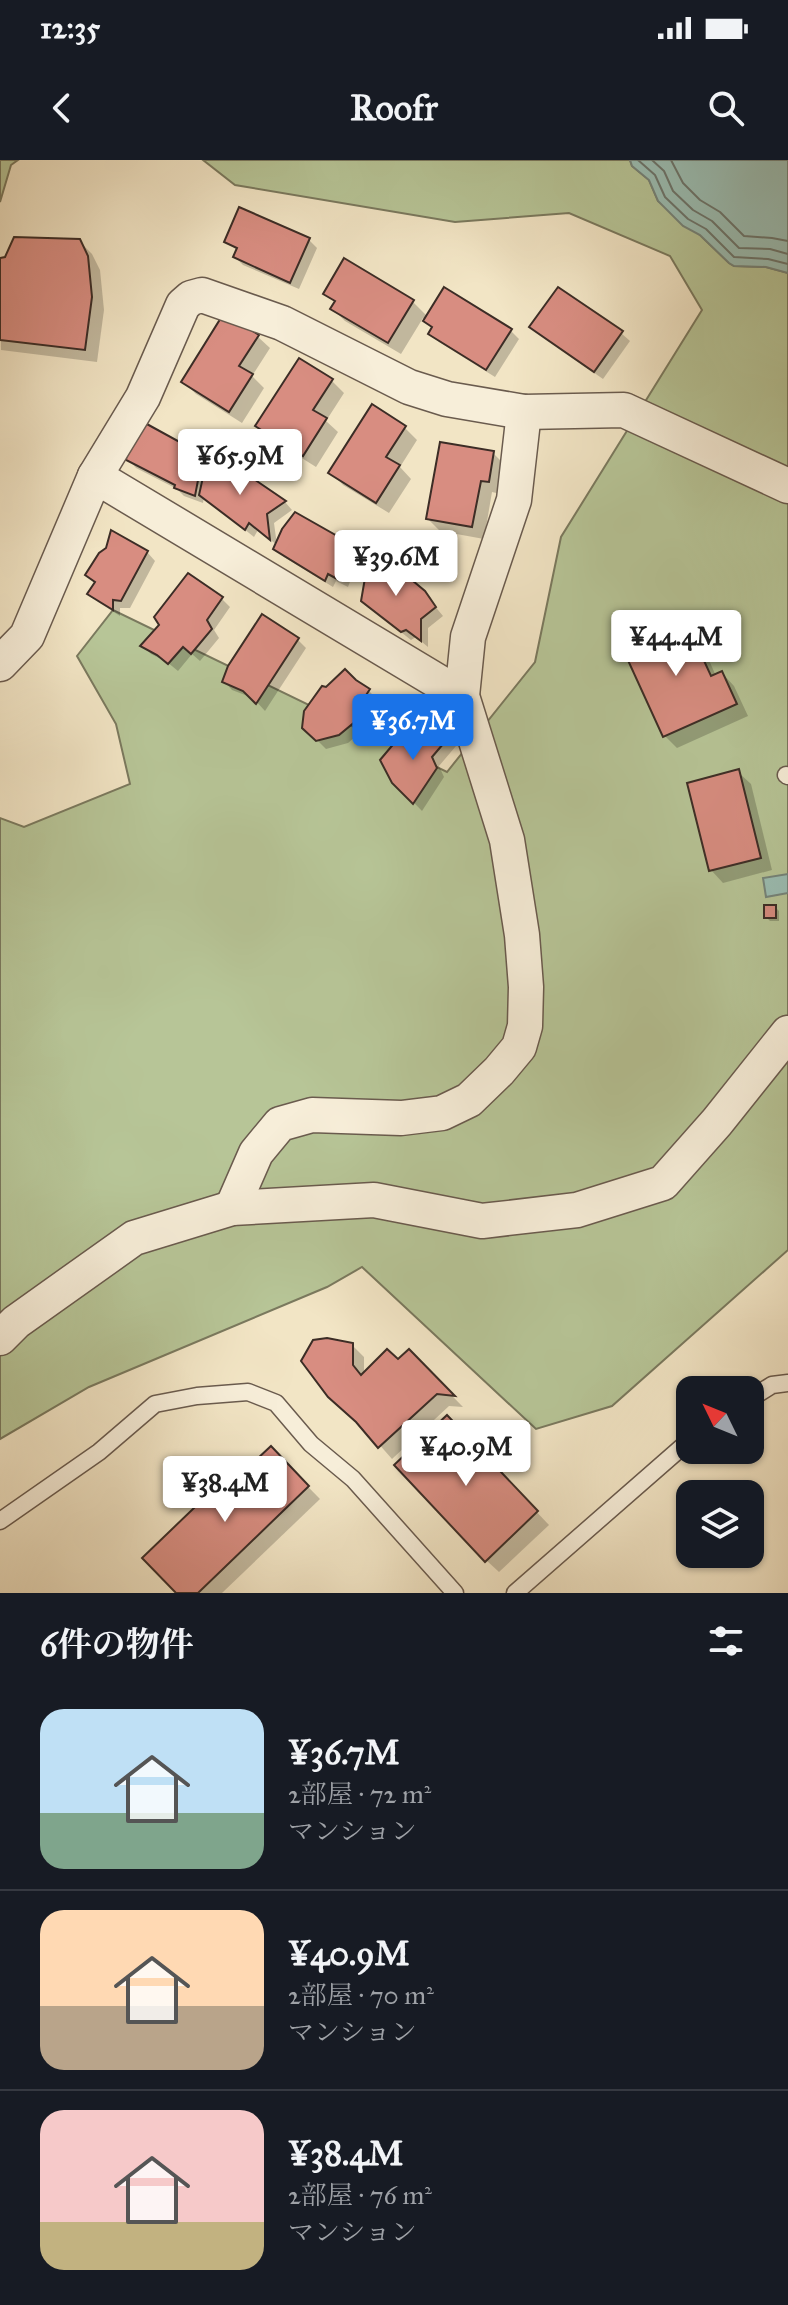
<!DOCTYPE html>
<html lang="ja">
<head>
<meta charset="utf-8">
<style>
	:root { --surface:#171b24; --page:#242831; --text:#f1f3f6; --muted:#9ea1a6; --line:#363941; --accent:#1a73e8 }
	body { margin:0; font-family:"IM FELL Great Primer","Noto Serif JP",serif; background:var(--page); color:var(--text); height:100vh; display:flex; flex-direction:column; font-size:30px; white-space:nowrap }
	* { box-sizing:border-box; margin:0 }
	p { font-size:26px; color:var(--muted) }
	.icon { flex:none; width:44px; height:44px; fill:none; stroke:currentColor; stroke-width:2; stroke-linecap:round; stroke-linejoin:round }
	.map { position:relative; height:1433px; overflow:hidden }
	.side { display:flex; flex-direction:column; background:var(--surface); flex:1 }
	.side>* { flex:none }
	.needle { width:52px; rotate:313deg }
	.buttons { position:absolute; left:676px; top:1216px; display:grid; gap:16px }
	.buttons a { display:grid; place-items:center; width:88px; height:88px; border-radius:16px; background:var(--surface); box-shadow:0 2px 6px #0004; font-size:40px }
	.price { position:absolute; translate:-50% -68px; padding:0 18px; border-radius:8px; background:#fff; color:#222; font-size:26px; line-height:52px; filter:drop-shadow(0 2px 4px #0008) }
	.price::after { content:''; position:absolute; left:50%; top:48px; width:24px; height:18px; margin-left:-12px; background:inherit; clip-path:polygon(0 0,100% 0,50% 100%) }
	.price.selected { background:var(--accent); color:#fff }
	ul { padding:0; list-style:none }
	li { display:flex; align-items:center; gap:24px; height:200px; padding:0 40px }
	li+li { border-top:2px solid var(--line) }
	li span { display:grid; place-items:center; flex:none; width:224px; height:160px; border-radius:24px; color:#555 }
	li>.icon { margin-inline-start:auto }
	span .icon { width:96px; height:96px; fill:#fffc; stroke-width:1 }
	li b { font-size:34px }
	h2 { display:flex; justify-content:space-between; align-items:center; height:96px; padding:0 40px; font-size:34px }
	.status { display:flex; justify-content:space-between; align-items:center; height:56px; padding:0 40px; background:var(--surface); direction:ltr }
	.status svg { height:22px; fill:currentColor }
	header { display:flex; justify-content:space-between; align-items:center; height:104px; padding:0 40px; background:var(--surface); font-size:36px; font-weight:800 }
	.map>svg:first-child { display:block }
</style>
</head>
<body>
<div class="status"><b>12:35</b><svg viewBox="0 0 49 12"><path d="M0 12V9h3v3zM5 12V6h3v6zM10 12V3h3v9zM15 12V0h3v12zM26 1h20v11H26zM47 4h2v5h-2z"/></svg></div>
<header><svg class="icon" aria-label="back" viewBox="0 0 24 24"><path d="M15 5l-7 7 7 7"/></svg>Roofr<svg class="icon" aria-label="search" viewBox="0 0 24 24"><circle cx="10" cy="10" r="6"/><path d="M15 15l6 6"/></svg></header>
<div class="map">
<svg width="788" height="1433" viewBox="0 0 788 1433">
	<rect width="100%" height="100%" fill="#f2e5c5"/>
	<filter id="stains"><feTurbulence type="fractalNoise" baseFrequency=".0025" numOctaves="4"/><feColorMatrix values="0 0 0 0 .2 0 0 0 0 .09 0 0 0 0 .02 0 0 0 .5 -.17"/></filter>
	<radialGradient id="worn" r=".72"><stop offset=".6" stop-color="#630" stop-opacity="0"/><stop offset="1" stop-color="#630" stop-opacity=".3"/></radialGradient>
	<g fill="#b7c597" stroke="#7a795e" stroke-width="2">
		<polygon points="0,0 18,0 11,5 0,42"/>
		<polygon points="203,0 630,0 632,6 649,20 658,41 700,75 729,103 734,106 766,107 788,113 788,1090 612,1246 536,1269 362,1107 327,1127 89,1227 0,1279 0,658 24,667 130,624 116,564 77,496 113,450 447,612 535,502 561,377 702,150 670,96 569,53 455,62 235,25"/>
	</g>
	<g fill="#9bbfb5" stroke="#75857c" stroke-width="2">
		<polygon points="630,0 788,0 788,113 766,107 734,106 729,103 700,75 683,66 658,41 649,20 632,6"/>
		<polygon points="788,714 788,733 766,737 763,718"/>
	</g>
	<g fill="#0003">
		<polygon points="309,80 317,88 299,129 243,105 235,97 238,91 226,81"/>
		<polygon points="79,81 92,94 100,110 104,150 97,202 1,190 0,100"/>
		<polygon points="344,101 413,142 428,157 510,170 519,179 495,217 439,182 430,174 433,169 423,158 401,194 345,161 333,149 336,144 326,133"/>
		<polygon points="532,167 621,173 630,181 603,219 540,175"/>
		<polygon points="257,176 270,188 252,216 264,228 242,263 196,234 183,221"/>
		<polygon points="332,221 344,233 326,261 338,272 316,307 270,278 258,266"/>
		<polygon points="404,267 417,280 400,307 411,319 389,353 343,325 331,312"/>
		<polygon points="197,291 219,308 226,303 285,342 292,350 274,363 277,385 258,370 254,377 204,337 203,343 184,336 177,329 136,308 128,299"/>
		<polygon points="493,293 505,305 501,334 492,332 484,379 440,371 428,359"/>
		<polygon points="296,355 345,383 365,404 354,411 348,427 336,421 333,427 284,397 275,388"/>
		<polygon points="147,392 155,401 130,448 120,448 120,456 98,442 90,433 96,424 87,415"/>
		<polygon points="424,433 443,456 428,468 428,487 416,477 411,480 372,449"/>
		<polygon points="221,438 230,447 214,470 219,478 200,501 192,494 178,511 167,502 151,494 143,486 161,466"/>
		<polygon points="263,457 298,480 306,488 265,551 253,538 232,530 224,521"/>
		<polygon points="683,459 696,471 716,516 722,513 734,526 748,556 677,588 665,576"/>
		<polygon points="368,530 377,539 364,559 369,565 348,583 326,589 305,568"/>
		<polygon points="434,566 456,586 439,606 444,617 422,651 394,622 414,589"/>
		<polygon points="738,612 751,624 772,710 723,723 711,710"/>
		<polygon points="775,747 779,751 779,761 770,761 766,757"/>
		<polygon points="352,1185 364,1197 364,1215 398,1201 409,1192 463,1247 449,1246 392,1299 363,1266 343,1249"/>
		<polygon points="459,1270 549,1365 499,1412 486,1400"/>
		<polygon points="270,1288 320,1339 222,1433 178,1433 226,1331"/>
	</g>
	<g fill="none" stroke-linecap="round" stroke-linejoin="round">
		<g stroke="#6c766e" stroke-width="2">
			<polyline points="638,0 655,15 665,37 688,59 706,69 734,97 768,99 788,104"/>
			<polyline points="652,0 664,11 673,31 693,50 712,61 739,88 770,89 788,94"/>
			<polyline points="671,0 683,23 700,40 720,52 744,76 772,78 788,81"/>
		</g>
	</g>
	<g fill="#d88d81" stroke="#3c2d26" stroke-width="2">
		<polygon points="239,47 310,78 290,123 233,97 237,88 224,82"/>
		<polygon points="14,77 80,79 88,96 92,137 85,190 0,180 0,98 5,97"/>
		<polygon points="344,98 414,140 388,183 330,149 335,141 323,134"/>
		<polygon points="444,127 512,169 486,210 428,174 432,167 423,161"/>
		<polygon points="558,127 623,171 594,212 529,167"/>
		<polygon points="224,153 259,175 239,206 253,214 229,252 181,222"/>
		<polygon points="299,198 333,219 313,250 327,258 303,296 255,266"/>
		<polygon points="372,244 406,266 386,297 400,305 376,343 328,313"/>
		<polygon points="145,263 194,290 197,289 214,300 199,315 195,336 174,328 175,325 126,300 128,280"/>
		<polygon points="440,282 494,291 489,322 481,321 472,367 426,359"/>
		<polygon points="226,300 286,341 267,354 270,380 249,363 245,370 199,335 203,317"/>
		<polygon points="295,352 346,381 344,383 359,394 346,403 339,420 328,414 325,421 273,389 282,369"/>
		<polygon points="111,370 148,391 121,441 113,440 113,450 87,434 95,422 85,415 99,393 106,388"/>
		<polygon points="383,396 425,431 436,447 421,459 421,481 406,470 401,472 361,441 365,418"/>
		<polygon points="188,413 223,437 207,460 212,469 191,494 183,487 168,504 157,495 140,486 159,465 154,457"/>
		<polygon points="262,454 299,478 256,544 243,531 222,522 228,506"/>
		<polygon points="684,457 711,516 722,511 737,544 663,577 621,485"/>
		<polygon points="345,509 356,520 370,529 357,549 362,556 339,575 316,581 302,568 304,551 322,526 326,527"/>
		<polygon points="433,563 449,577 432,597 437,608 413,644 392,623 380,600 401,575 413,586"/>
		<polygon points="739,609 761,698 709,711 687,623"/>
		<rect x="764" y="745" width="12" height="13"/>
		<polygon points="327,1178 353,1183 353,1205 361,1215 387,1189 398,1199 409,1189 455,1236 437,1234 378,1288 356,1262 328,1237 301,1201 313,1180"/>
		<polygon points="447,1255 538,1351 485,1402 394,1305"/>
		<polygon points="271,1286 309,1326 198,1433 176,1433 142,1398 221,1322 226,1328"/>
	</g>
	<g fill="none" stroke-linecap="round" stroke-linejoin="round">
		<defs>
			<g id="lane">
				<polyline points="786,615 788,616"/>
				<polyline points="750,1239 772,1225 788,1223"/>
				<polyline points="0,1361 99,1292 155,1244 197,1236 248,1232 276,1243 311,1284 353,1319 455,1433"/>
				<polyline points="515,1433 690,1280"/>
			</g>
			<g id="street">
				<polyline points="95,316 462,536"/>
				<polyline points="0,504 27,476 95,316 143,237 183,145 191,138 202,135 282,163 409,227 447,239 524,252 624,250 788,326"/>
				<polyline points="232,1048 256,993 280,964 312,955 401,958 442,953 469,940 499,911 519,887 525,866 526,827 522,775 507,680 462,536 468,477 514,340 524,252"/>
				<polyline points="0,1178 16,1162 134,1078 232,1048 374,1040 482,1061 577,1050 663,1023 717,962 788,873"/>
			</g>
		</defs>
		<use href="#lane" stroke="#6a5b4e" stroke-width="19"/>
		<use href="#street" stroke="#6a5b4e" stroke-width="37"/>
		<use href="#lane" stroke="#f7eed9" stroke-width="16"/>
		<use href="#street" stroke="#f7eed9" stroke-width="34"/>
	</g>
	<rect width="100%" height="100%" filter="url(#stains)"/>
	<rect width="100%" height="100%" fill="url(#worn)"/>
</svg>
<div class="buttons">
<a><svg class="needle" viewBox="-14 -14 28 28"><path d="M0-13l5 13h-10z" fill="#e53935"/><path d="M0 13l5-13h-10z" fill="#9ea1a6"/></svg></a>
<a><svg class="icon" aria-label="layers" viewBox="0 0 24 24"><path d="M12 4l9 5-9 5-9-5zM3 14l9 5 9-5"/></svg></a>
</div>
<b class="price" style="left:240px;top:337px">¥65.9M</b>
<b class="price" style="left:396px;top:438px">¥39.6M</b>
<b class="price" style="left:676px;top:518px">¥44.4M</b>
<b class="price selected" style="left:413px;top:602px">¥36.7M</b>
<b class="price" style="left:466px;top:1328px">¥40.9M</b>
<b class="price" style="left:225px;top:1364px">¥38.4M</b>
</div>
<section class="side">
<h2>6件の物件<svg class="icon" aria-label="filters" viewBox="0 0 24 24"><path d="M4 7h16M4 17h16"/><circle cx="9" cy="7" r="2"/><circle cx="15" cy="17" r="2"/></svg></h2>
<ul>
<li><span style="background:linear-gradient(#bfe0f5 65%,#7fa58c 0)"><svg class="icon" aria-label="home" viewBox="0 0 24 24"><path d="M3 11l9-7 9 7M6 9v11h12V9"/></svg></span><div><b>¥36.7M</b><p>2部屋 · 72 m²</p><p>マンション</p></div></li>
<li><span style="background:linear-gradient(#ffd9b3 60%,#b9a48a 0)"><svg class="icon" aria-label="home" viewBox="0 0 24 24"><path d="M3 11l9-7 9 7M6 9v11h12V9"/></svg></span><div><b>¥40.9M</b><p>2部屋 · 70 m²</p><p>マンション</p></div></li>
<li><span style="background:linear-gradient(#f6c9c9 70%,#c2b280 0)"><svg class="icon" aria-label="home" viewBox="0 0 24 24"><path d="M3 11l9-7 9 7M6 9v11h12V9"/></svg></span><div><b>¥38.4M</b><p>2部屋 · 76 m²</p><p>マンション</p></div></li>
</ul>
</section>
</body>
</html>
